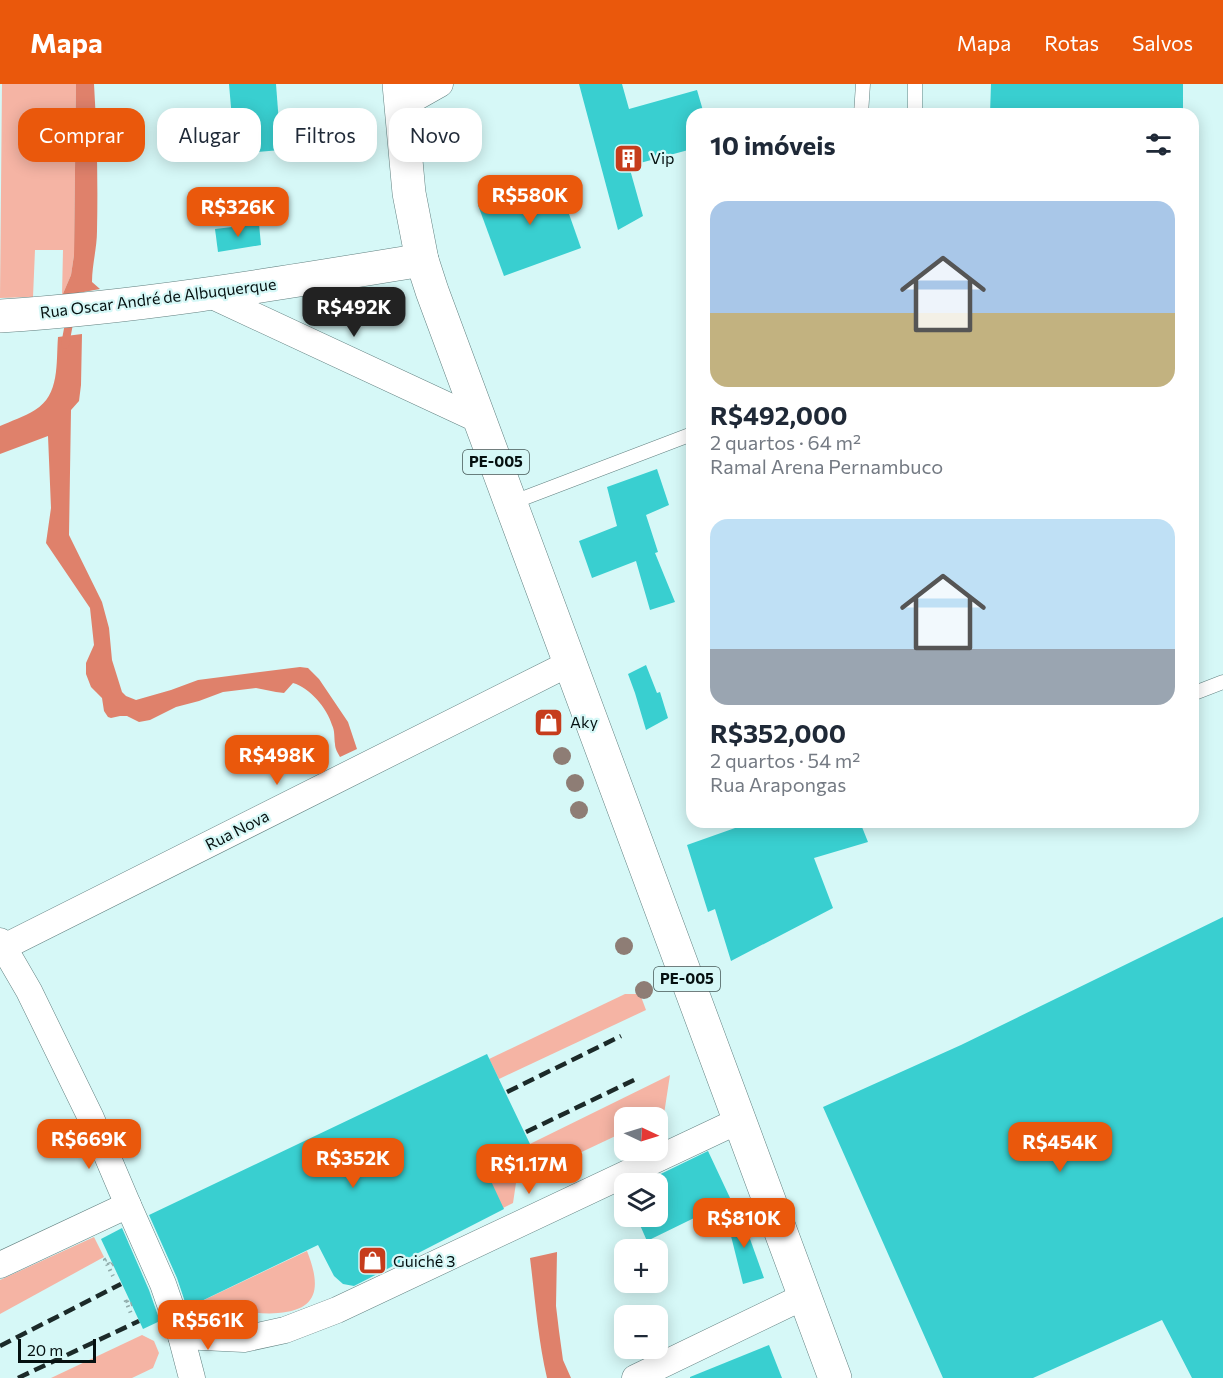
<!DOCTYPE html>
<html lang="pt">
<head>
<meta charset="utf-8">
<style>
	:root { --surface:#fff; --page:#f6f6f7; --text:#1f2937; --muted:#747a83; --accent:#ea580c }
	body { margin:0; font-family:Commissioner,sans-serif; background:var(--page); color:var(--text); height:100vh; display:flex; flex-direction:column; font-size:22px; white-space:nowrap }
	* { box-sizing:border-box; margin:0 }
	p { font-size:20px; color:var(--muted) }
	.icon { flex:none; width:33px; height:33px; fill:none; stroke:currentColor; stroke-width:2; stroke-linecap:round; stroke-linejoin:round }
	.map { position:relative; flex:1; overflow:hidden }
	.sheet { position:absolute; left:686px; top:24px; width:513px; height:720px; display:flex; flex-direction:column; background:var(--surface); border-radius:18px; box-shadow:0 3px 15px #0003 }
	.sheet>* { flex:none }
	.top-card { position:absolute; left:18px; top:24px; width:570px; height:54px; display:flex; gap:12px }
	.needle { width:39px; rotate:94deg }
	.buttons { position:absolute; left:614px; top:1023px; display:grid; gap:12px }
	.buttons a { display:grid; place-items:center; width:54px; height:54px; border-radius:12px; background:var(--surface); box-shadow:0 3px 15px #0003; font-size:30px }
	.scale { position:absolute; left:18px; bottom:15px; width:78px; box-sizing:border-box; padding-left:6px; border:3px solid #051010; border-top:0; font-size:16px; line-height:21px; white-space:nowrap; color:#051010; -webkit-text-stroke:4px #d6f8f7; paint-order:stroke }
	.price { position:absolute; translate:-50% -51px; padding:0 14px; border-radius:12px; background:var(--accent); color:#fff; font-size:20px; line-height:39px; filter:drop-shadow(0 2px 3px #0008) }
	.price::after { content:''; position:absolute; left:50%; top:36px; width:18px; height:14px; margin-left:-9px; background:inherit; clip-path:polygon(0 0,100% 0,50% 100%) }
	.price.active { background:#222; color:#fff }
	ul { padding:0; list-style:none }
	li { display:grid; align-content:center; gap:12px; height:318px; padding:0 24px }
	li span { display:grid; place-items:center; height:186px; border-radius:18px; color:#555 }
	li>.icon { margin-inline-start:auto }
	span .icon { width:108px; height:108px; fill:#fffc; stroke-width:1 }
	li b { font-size:26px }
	h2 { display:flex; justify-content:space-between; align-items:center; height:72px; padding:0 24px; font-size:26px }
	.tag { padding:0 21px; border-radius:18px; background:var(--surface); box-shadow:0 3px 15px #0003; font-size:21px; line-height:54px }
	.tag.active { background:var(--accent); color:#fff }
	header { display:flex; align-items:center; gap:36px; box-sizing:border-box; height:84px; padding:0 30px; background:var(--accent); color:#fff }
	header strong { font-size:28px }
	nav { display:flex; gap:33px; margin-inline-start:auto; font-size:21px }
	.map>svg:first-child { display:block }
</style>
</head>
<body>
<header>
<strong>Mapa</strong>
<nav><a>Mapa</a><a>Rotas</a><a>Salvos</a></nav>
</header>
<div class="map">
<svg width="1223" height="1294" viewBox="0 0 1223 1294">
	<rect width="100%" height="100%" fill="#d6f8f7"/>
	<g fill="#f5b4a4">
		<polygon points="2,0 76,0 74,171 71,191 62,212 63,166 35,166 33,213 0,214"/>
		<polygon points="625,910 640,910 646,926 499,995 489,975"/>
		<polygon points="670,991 664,1030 656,1033 624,1034 624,1048 516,1099 513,1119 499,1126 481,1084"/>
		<polygon points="94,1153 104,1173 0,1230 0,1196"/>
		<path d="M307,1167c13,33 14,59 -29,62 -10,1 -19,0 -28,-1 -10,0 -23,4 -33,1 -6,-3 -9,-8 -13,-13z"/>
		<polygon points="142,1251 154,1257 159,1269 153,1284 132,1294 51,1294"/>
	</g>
	<g fill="#df816b">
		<path d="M76,0h18c3,49 4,98 3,147 0,17 -5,34 -5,51l8,7 -38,7 9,-21 3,-20z"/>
		<path d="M82,250l-1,51 -2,16 -8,9 -2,125 33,67 7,26 3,32 10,32 4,4 10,4 35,-10 27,-10 102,-13 8,1 11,11 29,43 9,27 -17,8c-2,-4 -5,-8 -5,-13 -1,-7 0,-13 -3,-19 -5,-17 -22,-37 -39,-42l-9,10 -8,-1 -20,-4 -33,4 -24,9 -23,6 -26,13 -11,2 -12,-6h-7l-9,2 -3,-1 -4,-6 -2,-13 -11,-11 -5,-13v-11l8,-18 -4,-37 -44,-65 5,-35 -3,-72 -48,18v-28c11,-5 24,-9 35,-16 25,-15 21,-47 23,-73z"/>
		<path d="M557,1168l-1,54 3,25 4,29 8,18h-24c-9,-39 -12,-80 -17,-120z"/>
	</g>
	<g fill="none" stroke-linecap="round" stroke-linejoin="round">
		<polyline stroke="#df816b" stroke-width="8" points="65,261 70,234"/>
	</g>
	<g fill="#39cfd0">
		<polygon points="229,0 276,0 281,66 235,70"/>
		<polygon points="579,0 622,0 629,25 697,6 704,30 692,30 692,65 629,82 643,132 618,146"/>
		<polygon points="991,0 1183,0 1183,30 990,30"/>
		<polygon points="556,93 581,164 504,192 478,121"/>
		<polygon points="259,140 261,161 218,168 215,145"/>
		<polygon points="657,385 669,421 646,431 658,468 655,469 675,518 650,526 636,477 592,494 579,457 617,442 607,403"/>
		<polygon points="646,581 657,609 660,608 668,634 646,646 635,609 628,590"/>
		<polygon points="752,738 860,738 868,758 814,774 833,824 731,877 715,825 708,828 687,761"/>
		<polygon points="1223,833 1223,1294 1192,1294 1162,1236 1033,1294 943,1294 823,1023 961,961"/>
		<polygon points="487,970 530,1060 484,1082 504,1125 354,1202 343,1200 334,1192 318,1161 187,1224 177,1194 149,1131"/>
		<polygon points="708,1067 731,1116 647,1157 636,1132 657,1132 657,1100 640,1100"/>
		<polygon points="740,1127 764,1194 743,1200 726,1132"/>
		<polygon points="122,1144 149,1206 160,1237 143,1245 101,1155"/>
		<polygon points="769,1261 782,1294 690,1294 690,1293"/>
	</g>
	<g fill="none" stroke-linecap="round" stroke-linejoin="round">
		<defs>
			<g id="lane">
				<polyline points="861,30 863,0"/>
				<polyline points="915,30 915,0"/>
				<polyline points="511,419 692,350"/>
				<polyline points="1192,610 1223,598"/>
			</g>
			<g id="street">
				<polyline points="401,22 440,0"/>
				<polyline points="208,210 481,337"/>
				<polyline points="0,857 29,907 91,1034 128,1121 163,1200 181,1252 192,1294"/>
				<polyline points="0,865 570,579"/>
				<polyline points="0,1181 128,1121"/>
				<polyline points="181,1252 244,1255 285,1246 337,1226 740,1036"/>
				<polyline points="635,1294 805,1212"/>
			</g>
			<path id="secondary" d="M0,232c142,-9 282,-33 422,-56"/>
			<polyline id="primary" points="399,0 409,109 422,176 432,207 835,1294"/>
		</defs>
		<use href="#lane" stroke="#628181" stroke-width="15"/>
		<use href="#street" stroke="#628181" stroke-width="27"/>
		<use href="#secondary" stroke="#628181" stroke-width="34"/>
		<use href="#primary" stroke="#628181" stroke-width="34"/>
		<g stroke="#91acab" stroke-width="4" stroke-dasharray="1.5 4.5" stroke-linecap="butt">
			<polyline points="113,1180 110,1182 107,1175 105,1176 113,1192"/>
			<polyline points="132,1220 129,1221 126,1215 125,1215 132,1232"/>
		</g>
		<use href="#lane" stroke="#fff" stroke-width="14"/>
		<use href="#street" stroke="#fff" stroke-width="26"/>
		<use href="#secondary" stroke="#fff" stroke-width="33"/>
		<use href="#primary" stroke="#fff" stroke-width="33"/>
		<g stroke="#1c2a29" stroke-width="4.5" stroke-dasharray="12 6" stroke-linecap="butt">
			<polyline points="507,1008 621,952"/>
			<polyline points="526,1048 636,995"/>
			<polyline points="0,1262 121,1200"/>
			<polyline points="18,1294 139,1237"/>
		</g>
	</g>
	<g fill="#8e7d75">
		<circle cx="562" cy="672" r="9"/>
		<circle cx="575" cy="699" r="9"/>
		<circle cx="579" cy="726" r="9"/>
		<circle cx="624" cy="862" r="9"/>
		<circle cx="644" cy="906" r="9"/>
	</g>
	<defs>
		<symbol id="building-square" viewBox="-11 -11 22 22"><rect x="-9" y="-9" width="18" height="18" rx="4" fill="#c63c1c" stroke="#d6f8f7"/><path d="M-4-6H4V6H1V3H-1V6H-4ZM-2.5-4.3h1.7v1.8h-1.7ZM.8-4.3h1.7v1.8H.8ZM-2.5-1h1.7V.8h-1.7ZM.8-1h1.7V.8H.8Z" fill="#fff"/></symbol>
		<symbol id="shop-square" viewBox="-11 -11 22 22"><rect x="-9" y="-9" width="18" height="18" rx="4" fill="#c63c1c" stroke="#d6f8f7"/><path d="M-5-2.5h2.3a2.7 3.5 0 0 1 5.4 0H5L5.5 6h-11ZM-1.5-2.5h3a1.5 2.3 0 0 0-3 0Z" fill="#fff"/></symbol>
	</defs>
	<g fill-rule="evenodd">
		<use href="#building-square" x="612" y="58" width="33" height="33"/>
		<use href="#shop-square" x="532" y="622" width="33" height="33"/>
		<use href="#shop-square" x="356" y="1160" width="33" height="33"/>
	</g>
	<g text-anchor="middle" stroke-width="4.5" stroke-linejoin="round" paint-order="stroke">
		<g fill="#d6f8f7" stroke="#445655" stroke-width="1.5">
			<rect x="463" y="366" width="66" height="24" rx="4.5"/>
			<rect x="654" y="883" width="66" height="24" rx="4.5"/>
		</g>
		<g font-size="15" font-weight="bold" fill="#051010">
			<text x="496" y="383">PE-005</text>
			<text x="687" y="900">PE-005</text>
		</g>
		<g font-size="16" fill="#051010" stroke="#d6f8f7" text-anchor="start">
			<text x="650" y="80">Vip</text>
			<text x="570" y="644">Aky</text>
			<text x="393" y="1183">Guichê 3</text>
		</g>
		<g font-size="16" fill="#051010" stroke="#d6f8f7">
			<text transform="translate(158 214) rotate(-7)" y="6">Rua Oscar André de Albuquerque</text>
			<text transform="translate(237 746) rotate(-27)" y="6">Rua Nova</text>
		</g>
	</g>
</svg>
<div class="buttons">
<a><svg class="needle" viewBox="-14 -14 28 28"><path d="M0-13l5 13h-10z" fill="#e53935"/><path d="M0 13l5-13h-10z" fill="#747a83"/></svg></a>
<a><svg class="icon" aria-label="layers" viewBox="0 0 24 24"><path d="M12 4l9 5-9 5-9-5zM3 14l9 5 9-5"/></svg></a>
<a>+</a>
<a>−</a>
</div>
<div class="scale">20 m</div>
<b class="price" style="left:530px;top:142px">R$580K</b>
<b class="price" style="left:238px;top:154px">R$326K</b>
<b class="price active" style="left:354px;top:254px">R$492K</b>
<b class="price" style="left:277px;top:702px">R$498K</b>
<b class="price" style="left:89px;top:1086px">R$669K</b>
<b class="price" style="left:1060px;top:1089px">R$454K</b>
<b class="price" style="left:353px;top:1105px">R$352K</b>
<b class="price" style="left:529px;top:1111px">R$1.17M</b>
<b class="price" style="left:744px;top:1165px">R$810K</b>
<b class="price" style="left:208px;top:1267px">R$561K</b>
<div class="top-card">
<a class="tag active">Comprar</a>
<a class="tag">Alugar</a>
<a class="tag">Filtros</a>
<a class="tag">Novo</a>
</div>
<section class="sheet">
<h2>10 imóveis<svg class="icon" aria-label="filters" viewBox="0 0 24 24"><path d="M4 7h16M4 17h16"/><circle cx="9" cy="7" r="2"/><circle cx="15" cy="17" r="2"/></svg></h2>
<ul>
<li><span style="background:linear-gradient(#a9c7e8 60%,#c2b280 0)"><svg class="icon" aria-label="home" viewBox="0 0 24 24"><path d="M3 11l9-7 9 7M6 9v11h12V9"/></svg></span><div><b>R$492,000</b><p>2 quartos · 64 m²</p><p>Ramal Arena Pernambuco</p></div></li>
<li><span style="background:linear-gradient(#bfe0f5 70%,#9aa5b1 0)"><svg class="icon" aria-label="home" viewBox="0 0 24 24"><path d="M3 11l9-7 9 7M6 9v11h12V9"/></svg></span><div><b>R$352,000</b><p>2 quartos · 54 m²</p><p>Rua Arapongas</p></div></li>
</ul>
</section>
</div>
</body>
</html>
